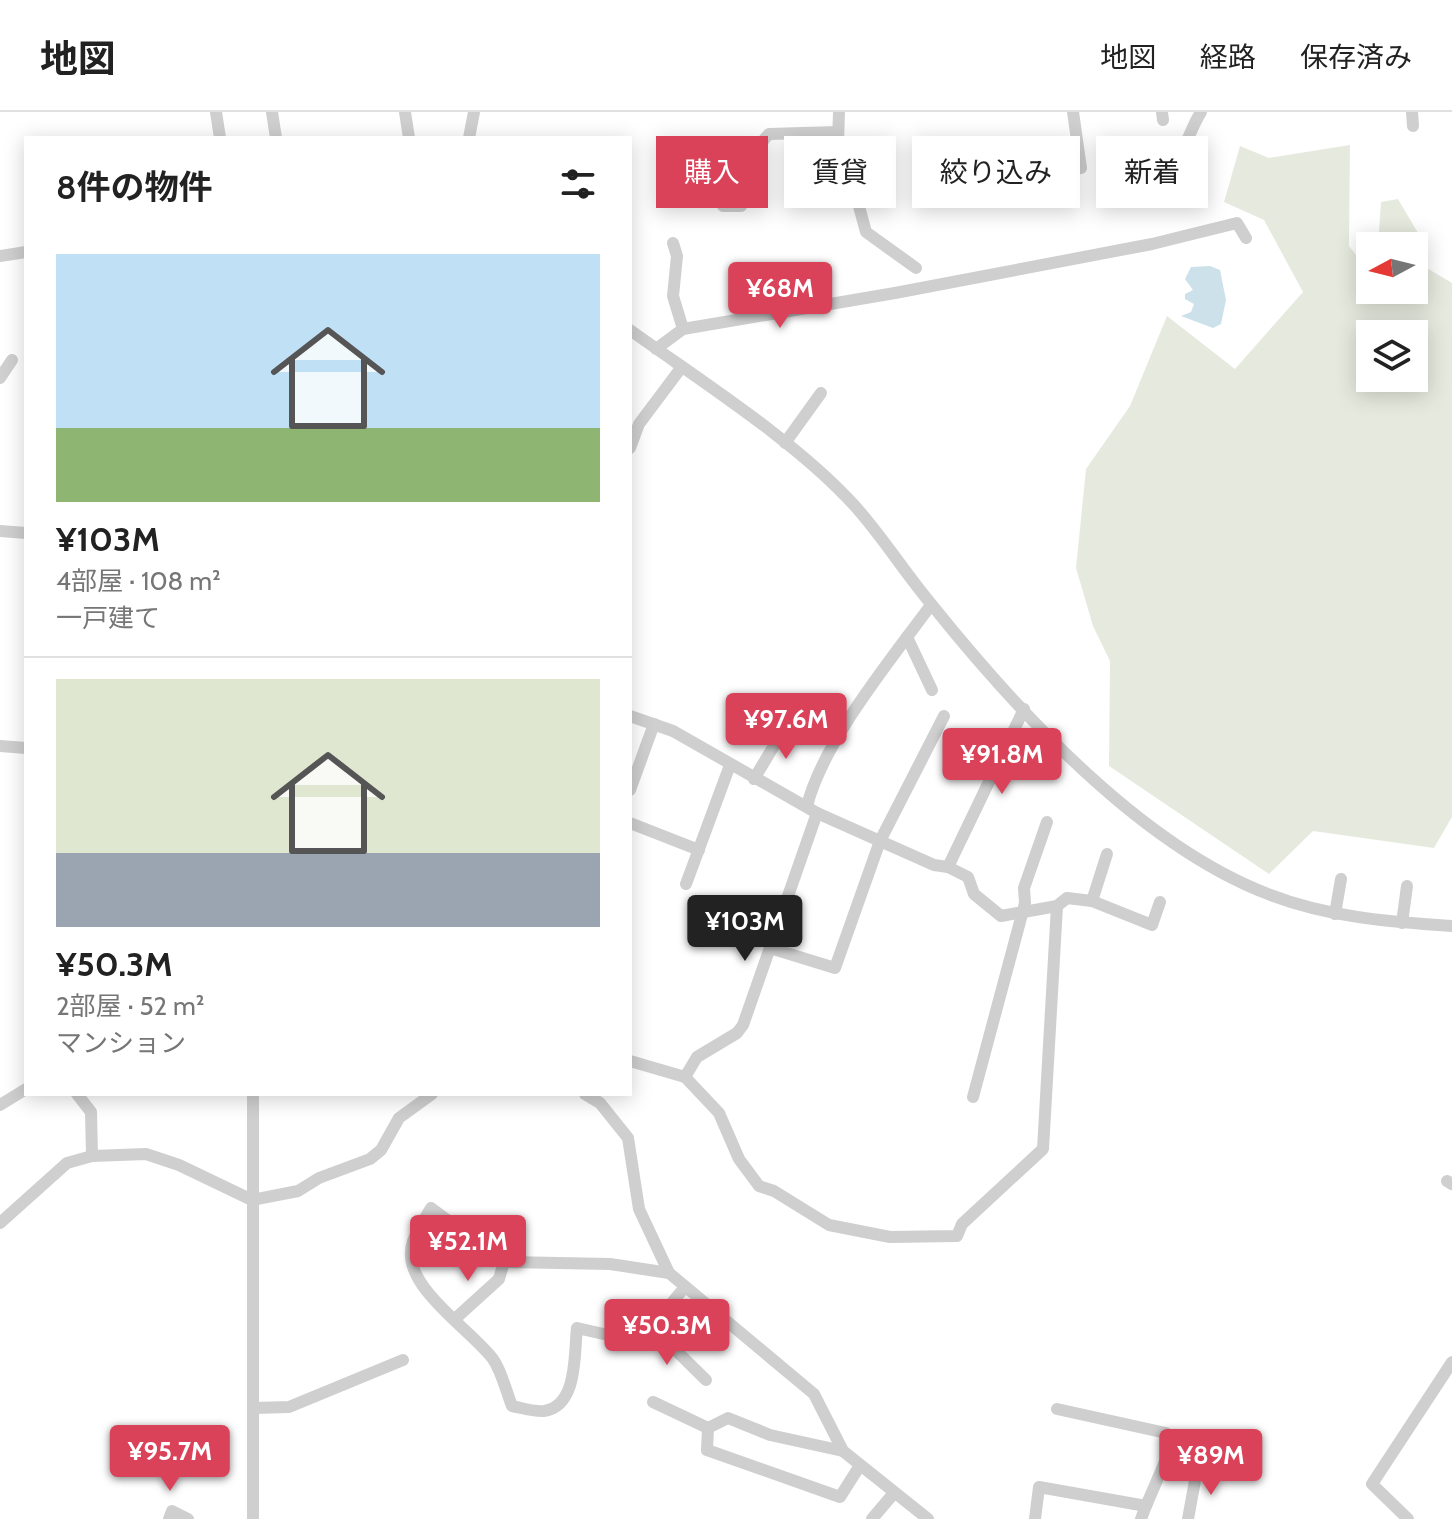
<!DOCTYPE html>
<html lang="ja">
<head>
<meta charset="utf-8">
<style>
	:root { --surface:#fff; --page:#f6f6f6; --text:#222; --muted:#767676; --line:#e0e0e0; --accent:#da425a }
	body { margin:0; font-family:Cabin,"Noto Sans JP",sans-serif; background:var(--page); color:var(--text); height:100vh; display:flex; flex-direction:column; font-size:30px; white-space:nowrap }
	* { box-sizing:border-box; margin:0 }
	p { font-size:26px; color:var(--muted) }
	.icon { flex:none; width:44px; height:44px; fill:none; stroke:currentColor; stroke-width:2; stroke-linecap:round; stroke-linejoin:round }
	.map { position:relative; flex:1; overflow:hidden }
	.side { position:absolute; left:24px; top:24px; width:608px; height:960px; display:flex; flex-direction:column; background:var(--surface); border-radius:0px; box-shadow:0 4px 20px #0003 }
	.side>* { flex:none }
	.hud { position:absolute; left:656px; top:24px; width:676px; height:72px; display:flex; gap:16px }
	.needle { width:52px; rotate:263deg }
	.fabs { position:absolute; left:1356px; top:120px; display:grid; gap:16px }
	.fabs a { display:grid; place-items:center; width:72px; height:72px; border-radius:0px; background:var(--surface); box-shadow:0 4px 20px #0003; font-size:40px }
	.price { position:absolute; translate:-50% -68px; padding:0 18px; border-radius:8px; background:var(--accent); color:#fff; font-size:26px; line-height:52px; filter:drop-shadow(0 2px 4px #0008) }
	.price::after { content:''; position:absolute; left:50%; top:48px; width:24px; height:18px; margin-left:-12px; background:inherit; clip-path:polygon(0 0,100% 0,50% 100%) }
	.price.active { background:#222; color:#fff }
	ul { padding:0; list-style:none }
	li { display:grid; align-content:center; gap:16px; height:424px; padding:0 32px }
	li+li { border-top:2px solid var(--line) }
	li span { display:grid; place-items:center; height:248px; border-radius:0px; color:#555 }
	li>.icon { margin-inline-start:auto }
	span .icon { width:144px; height:144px; fill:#fffc; stroke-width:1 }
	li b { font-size:34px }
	h2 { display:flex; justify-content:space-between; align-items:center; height:96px; padding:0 32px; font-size:34px }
	.chip { padding:0 28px; border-radius:0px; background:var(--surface); box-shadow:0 4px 20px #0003; font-size:28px; line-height:72px }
	.chip.active { background:var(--accent); color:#fff }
	header { display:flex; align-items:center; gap:48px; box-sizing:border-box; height:112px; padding:0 40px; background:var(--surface); border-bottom:2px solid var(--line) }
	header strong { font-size:38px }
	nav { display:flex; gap:44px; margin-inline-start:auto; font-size:28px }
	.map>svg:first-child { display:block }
</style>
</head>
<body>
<header>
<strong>地図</strong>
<nav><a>地図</a><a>経路</a><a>保存済み</a></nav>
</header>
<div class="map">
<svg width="1452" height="1407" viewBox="0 0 1452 1407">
	<rect width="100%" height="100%" fill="#fff"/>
	<path fill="#e6eade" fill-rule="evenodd" d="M1350,33l-1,101 21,27v17h44v-44h-36l3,-44 17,-3 23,39 -1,26 32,19v534l-18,31 -121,-17 -44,43 -160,-108 1,-105 -17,-35 -17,-58 10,-99 44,-63 37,-90 68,53 68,-77 -39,-72 -40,-18 16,-56 29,12zM1370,222h44v44h-44z"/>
	<polygon fill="#cce1e9" points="1210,154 1220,158 1226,188 1221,212 1213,216 1181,204 1191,200 1194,192 1185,187 1185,182 1193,178 1185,167 1191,155"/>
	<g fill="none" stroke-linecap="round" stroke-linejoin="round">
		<g stroke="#cfcfcf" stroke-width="12">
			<polyline points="216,0 220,26"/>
			<polyline points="272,0 276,26"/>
			<polyline points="405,0 409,26"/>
			<polyline points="839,0 837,60 857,87 866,120 916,156"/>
			<polyline points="1162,0 1163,8"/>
			<polyline points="1412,0 1413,14"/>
			<polyline points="469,26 474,0"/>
			<polyline points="1030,62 1081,56 1073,0"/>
			<path d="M1162,82l5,-29c22,-16 20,-31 34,-53"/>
			<path d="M723,94h18c17,-22 7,-52 28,-72l69,-2"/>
			<polyline points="673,131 677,144 673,184 683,217"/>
			<polyline points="0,144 26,140"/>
			<path d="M630,218c71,51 167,112 224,175 28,31 51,68 78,100 85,106 208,240 336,289 59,23 122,28 184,32"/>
			<polyline points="656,237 683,217 895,181 1152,132 1237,111 1246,126"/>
			<polyline points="0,266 12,248"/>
			<polyline points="785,331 821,281"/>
			<polyline points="630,336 639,312 681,256"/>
			<polyline points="0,419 26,421"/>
			<polyline points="907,525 932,578"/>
			<polyline points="630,604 673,619 817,701 934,753 948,755 968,765 974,782 1001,804 1057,794 1067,786 1092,789 1152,813 1160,790"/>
			<polyline points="0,634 26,636"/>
			<polyline points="754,667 787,612"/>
			<polyline points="630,678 654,612"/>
			<path d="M807,694c16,-64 84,-147 124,-201"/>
			<polyline points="630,711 699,738"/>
			<polyline points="948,755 1024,597"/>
			<polyline points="686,772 730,653"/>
			<polyline points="1092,789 1107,742"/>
			<polyline points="1335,802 1341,767"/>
			<polyline points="1402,811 1407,774"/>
			<polyline points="770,836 835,856 880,729 944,604"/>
			<polyline points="630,949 685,965 697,945 737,921 743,913 817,701"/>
			<polyline points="685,965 719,1001 739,1047 759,1074 774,1079 829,1113 890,1125 957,1124 962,1112 1043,1037 1057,794"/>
			<polyline points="77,982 91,1000 92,1044"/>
			<polyline points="253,982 253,1407"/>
			<polyline points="585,982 600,991 628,1026 639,1097 669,1161 814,1282 843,1339 928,1407"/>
			<polyline points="973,985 1025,791 1024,776 1047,710"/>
			<polyline points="0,993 26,977"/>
			<polyline points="1447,1069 1452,1072"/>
			<polyline points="0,1111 67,1051 92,1044 146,1042 179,1053 252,1088 298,1079 319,1066 370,1047 381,1038 399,1006 432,982"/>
			<path d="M669,1161l-59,-9 -106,-2 -73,-54c-6,10 -13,21 -18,33 -16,43 57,87 80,118 9,13 13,32 19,47 10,2 22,6 32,5 34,-5 30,-57 33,-83l62,14 46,-55"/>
			<polyline points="456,1206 499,1167 504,1150"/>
			<polyline points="653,1216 706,1268"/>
			<polyline points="653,1290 708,1316"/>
			<polyline points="253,1296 289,1295 403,1248"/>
			<polyline points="843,1339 770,1323 728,1306 708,1316 707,1338 840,1385 859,1355"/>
			<polyline points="169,1407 172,1399 188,1407"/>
			<polyline points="872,1407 894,1381"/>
			<polyline points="1035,1407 1039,1375 1146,1394 1173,1331 1166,1321 1057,1297"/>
			<polyline points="1141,1407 1147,1391"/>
			<polyline points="1188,1407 1198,1352"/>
			<polyline points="1408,1407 1372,1372 1452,1250"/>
		</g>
	</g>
</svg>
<div class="fabs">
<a><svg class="needle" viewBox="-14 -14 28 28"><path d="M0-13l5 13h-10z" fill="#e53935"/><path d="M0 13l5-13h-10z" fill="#767676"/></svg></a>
<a><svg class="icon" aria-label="layers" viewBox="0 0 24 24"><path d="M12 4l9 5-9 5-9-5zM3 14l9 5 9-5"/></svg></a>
</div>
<b class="price" style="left:780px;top:218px">¥68M</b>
<b class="price" style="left:786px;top:649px">¥97.6M</b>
<b class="price" style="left:1002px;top:684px">¥91.8M</b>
<b class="price active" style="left:745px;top:851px">¥103M</b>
<b class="price" style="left:468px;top:1171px">¥52.1M</b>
<b class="price" style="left:667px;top:1255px">¥50.3M</b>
<b class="price" style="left:170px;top:1381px">¥95.7M</b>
<b class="price" style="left:1211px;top:1385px">¥89M</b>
<div class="hud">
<a class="chip active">購入</a>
<a class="chip">賃貸</a>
<a class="chip">絞り込み</a>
<a class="chip">新着</a>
</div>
<section class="side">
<h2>8件の物件<svg class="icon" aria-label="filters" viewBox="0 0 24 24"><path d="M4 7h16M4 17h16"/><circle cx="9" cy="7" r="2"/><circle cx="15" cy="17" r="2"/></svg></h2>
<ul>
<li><span style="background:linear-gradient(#bfe0f5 70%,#8fb573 0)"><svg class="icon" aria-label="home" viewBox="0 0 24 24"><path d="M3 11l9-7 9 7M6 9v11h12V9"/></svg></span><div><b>¥103M</b><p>4部屋 · 108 m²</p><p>一戸建て</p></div></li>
<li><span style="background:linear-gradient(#dfe7d0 70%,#9aa5b1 0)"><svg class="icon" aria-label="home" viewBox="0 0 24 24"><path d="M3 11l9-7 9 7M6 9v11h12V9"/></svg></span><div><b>¥50.3M</b><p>2部屋 · 52 m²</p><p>マンション</p></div></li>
</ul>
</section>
</div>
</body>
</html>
